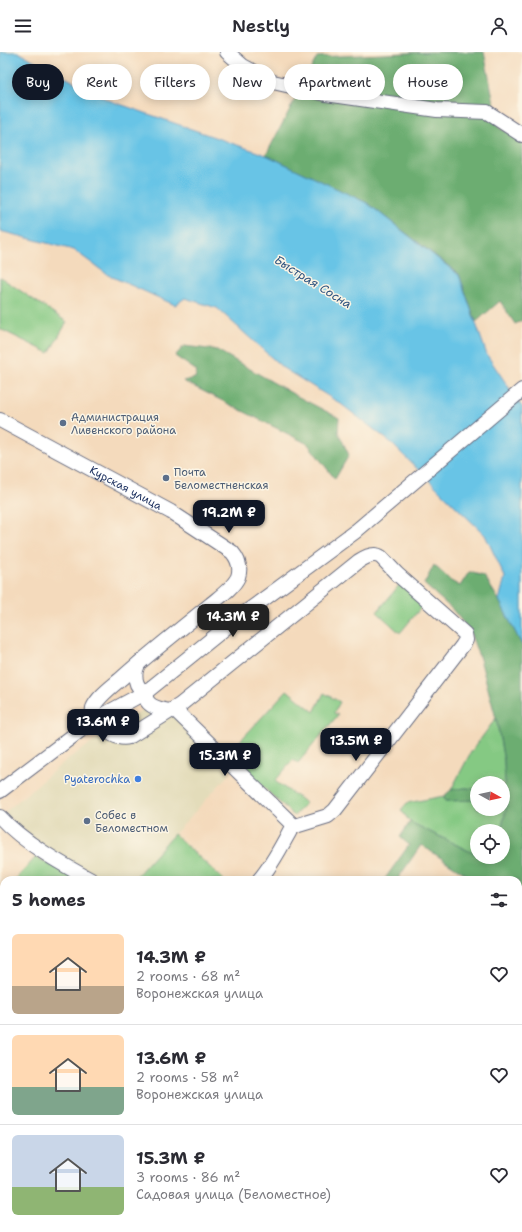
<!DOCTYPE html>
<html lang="en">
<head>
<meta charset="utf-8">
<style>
	:root { --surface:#fff; --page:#f2f2f3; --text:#2b2b33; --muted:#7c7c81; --line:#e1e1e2; --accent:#111827 }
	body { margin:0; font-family:"Shantell Sans",sans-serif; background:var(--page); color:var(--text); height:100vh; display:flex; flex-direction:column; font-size:15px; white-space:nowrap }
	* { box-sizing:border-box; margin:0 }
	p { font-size:13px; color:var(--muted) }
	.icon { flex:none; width:22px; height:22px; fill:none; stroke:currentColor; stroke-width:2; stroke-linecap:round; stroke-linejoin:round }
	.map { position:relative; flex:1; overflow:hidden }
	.side { position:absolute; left:0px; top:824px; width:522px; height:356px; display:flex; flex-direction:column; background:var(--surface); border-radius:12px 12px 0 0; box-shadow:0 2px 10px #0003 }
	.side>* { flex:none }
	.banner { position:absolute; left:12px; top:12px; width:498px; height:36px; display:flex; gap:8px }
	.needle { width:26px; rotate:98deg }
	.tools { position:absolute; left:470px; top:724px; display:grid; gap:8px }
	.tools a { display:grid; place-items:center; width:40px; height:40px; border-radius:50%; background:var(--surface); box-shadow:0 2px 10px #0003; font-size:20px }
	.price { position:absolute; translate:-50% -34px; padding:0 9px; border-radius:8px; background:var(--accent); color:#fff; font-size:13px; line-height:26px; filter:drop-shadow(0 1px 2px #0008) }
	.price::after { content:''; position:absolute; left:50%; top:24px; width:12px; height:9px; margin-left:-6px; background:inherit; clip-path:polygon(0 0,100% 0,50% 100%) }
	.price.on { background:#222; color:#fff }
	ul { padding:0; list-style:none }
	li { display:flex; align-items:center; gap:12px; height:100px; padding:0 12px }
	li+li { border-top:1px solid var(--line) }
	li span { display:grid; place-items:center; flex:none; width:112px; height:80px; border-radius:6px; color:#555 }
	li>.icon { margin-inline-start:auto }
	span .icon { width:48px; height:48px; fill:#fffc; stroke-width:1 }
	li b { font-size:17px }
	h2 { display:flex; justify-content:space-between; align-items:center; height:48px; padding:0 12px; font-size:17px }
	.pill { padding:0 14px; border-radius:18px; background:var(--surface); box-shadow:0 2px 10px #0003; font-size:14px; line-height:36px }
	.pill.on { background:var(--accent); color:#fff }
	header { display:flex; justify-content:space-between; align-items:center; height:52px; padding:0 12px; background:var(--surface); font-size:18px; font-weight:600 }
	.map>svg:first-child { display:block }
</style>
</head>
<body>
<header><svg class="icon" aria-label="menu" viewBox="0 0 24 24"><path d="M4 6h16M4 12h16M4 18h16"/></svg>Nestly<svg class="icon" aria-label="person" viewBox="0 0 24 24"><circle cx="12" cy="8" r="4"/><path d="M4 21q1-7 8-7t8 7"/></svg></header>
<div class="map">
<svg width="522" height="1180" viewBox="0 0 522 1180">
	<rect width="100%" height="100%" fill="#fcf5e5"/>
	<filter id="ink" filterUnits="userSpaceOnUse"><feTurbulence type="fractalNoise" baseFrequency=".025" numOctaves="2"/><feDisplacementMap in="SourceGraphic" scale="8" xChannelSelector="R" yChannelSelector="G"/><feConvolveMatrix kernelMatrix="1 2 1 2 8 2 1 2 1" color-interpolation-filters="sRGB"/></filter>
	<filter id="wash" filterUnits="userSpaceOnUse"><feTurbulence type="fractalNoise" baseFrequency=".012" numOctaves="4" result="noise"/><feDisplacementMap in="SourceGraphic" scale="16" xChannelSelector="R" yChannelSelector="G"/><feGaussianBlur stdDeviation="0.9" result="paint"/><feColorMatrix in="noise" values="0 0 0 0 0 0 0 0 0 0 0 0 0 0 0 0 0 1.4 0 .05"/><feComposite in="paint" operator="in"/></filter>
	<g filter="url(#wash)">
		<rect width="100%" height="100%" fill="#f4dabc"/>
		<polygon fill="#e3dcba" points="142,658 175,664 230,721 133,828 102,828 42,794 4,761 69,706"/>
		<g fill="#85c983" stroke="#507c70">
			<polygon points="0,225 67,270 49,301 0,277"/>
			<polygon points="400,532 424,552 400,581 377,560"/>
			<polygon points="287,638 314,660 324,641 340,650 334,661 338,663 298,711 293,708 275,729 306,751 294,764 228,702"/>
			<polygon points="496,666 504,709 505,731 503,733 503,731 477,731 477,737 465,736 451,738 471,700"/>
			<polygon points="444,744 445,749 477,748 477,757 503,757 503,751 507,753 501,779 477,779 477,803 410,770 401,758 407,751"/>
			<polygon points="174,782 224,828 133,828"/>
			<polygon points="36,805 79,828 15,828"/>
			<polygon points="4,840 4,972 0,970 0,844"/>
			<polygon points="404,1176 434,1176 432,1180 412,1180"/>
			<polygon points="453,1176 470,1176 469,1180 451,1180"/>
		</g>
		<g fill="#6cad71" stroke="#446e68">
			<polygon points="431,0 484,0 499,76 522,86 522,269 515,272 500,249 476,270 459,222 367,151 266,103 317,5"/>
			<polygon points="184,294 217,298 295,343 339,366 338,380 349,403 335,427 308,392 183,329 195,326 197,319 175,304"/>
			<polygon points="434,513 451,529 460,534 469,520 484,524 499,548 522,593 522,887 518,908 518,828 468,828 470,825 421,793 397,828 384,828 409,793 400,785 410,770 477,803 477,805 481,805 494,811 496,805 503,805 503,779 501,779 507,753 503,751 503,733 505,731 504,709 497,670 480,607 469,578 452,557 424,532"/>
			<polygon points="465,736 477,737 477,748 445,749 444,744 451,738"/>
			<polygon points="434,1176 453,1176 451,1180 432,1180"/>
		</g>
		<g fill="#68c4e6" stroke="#427aa2">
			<polygon points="0,0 18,0 108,48 266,103 367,151 459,223 487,303 522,355 522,593 499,548 505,525 485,483 389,389 341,352 283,316 217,256 185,246 175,253 108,223 74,198 0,179"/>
			<polygon points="522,887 522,1180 485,1180 484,1176 518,1176 518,908"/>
		</g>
	</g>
	<g filter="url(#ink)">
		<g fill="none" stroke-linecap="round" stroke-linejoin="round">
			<defs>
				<g id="minor">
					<polyline points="227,0 243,14 273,30 326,42 437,58 487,60 522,83"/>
					<path id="s1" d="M0,368l171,92 61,40c6,7 9,16 6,25 -5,11 -20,21 -28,28 -29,24 -59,47 -87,72 -9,8 -26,20 -30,31 -1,4 0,8 1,12"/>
					<path d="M139,611c-6,10 -5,25 7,29 -3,14 13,17 23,19"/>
					<polyline points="174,657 294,774"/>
					<path d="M94,668c10,8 21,21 35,17l51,-32 179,-144c6,-4 15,-9 22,-4l16,17 68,60 1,6 -4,6 -127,164 -7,6 -36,11c-10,18 -19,37 -33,53"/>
					<polyline points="0,739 94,668 146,640 234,569 356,479 522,338"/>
					<path d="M0,765c24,26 60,46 91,63"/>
					<polyline points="0,1145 4,1141"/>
					<polyline points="60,1176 64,1180"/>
					<polyline points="324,1180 327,1176"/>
				</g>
			</defs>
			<use href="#minor" stroke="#676b7f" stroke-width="16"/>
			<use href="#minor" stroke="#fff" stroke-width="14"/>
		</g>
	</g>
	<g fill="#5c6f8a" stroke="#fcf5e5" stroke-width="1.5">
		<circle cx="63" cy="371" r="4"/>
		<circle cx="166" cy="426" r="4"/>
		<circle cx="87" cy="769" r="4"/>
	</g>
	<circle fill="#3f7fe0" stroke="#fcf5e5" stroke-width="1.5" cx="138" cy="727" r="4"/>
	<g text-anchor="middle" stroke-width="3" stroke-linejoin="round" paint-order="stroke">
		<g font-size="11" fill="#4e5e75" stroke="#fcf5e5" text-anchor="start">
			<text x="71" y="369">Администрация<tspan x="71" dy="13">Ливенского района</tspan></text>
			<text x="174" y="424">Почта<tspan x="174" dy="13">Беломестненская</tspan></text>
			<text x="95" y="767">Собес в<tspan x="95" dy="13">Беломестном</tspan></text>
		</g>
		<g font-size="11" fill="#1b2f5e" stroke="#fcf5e5">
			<text dy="4" stroke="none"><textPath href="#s1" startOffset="143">Курская улица</textPath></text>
		</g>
		<g font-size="11" fill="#366cbe" stroke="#fcf5e5" text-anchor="end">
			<text x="130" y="731">Pyaterochka</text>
		</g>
		<g font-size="12" font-style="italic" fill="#2e5480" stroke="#fcf5e5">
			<text transform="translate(313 230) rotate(32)" y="4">Быстрая Сосна</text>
		</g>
	</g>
</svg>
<div class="tools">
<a><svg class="needle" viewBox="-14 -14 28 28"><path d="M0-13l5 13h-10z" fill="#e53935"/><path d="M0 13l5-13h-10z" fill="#7c7c81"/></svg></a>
<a><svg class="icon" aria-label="locate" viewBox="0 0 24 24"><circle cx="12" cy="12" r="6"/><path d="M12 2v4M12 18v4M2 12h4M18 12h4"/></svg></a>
</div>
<b class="price" style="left:229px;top:482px">19.2M ₽</b>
<b class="price on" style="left:233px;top:586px">14.3M ₽</b>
<b class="price" style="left:103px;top:691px">13.6M ₽</b>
<b class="price" style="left:356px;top:710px">13.5M ₽</b>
<b class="price" style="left:225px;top:725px">15.3M ₽</b>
<div class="banner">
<a class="pill on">Buy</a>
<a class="pill">Rent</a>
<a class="pill">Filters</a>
<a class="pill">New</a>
<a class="pill">Apartment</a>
<a class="pill">House</a>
</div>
<section class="side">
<h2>5 homes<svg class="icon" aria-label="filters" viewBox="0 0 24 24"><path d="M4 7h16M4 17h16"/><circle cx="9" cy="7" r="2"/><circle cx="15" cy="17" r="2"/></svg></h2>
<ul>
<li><span style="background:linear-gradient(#ffd9b3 65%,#b9a48a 0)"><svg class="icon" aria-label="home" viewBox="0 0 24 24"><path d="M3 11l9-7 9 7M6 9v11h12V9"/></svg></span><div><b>14.3M ₽</b><p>2 rooms · 68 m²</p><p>Воронежская улица</p></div><svg class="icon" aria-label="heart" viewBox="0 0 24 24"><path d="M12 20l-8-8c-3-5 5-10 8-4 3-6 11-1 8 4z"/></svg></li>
<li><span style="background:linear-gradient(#ffd9b3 65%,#7fa58c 0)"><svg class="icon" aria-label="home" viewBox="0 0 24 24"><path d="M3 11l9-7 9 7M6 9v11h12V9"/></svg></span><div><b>13.6M ₽</b><p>2 rooms · 58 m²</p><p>Воронежская улица</p></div><svg class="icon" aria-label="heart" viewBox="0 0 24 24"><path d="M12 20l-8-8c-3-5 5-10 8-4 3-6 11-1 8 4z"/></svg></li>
<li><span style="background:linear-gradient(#c9d6e8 65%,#8fb573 0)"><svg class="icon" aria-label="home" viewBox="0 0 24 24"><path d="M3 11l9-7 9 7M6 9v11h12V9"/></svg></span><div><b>15.3M ₽</b><p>3 rooms · 86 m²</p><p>Садовая улица (Беломестное)</p></div><svg class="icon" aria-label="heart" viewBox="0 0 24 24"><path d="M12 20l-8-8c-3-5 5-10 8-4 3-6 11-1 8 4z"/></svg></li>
</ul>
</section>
</div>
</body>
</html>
